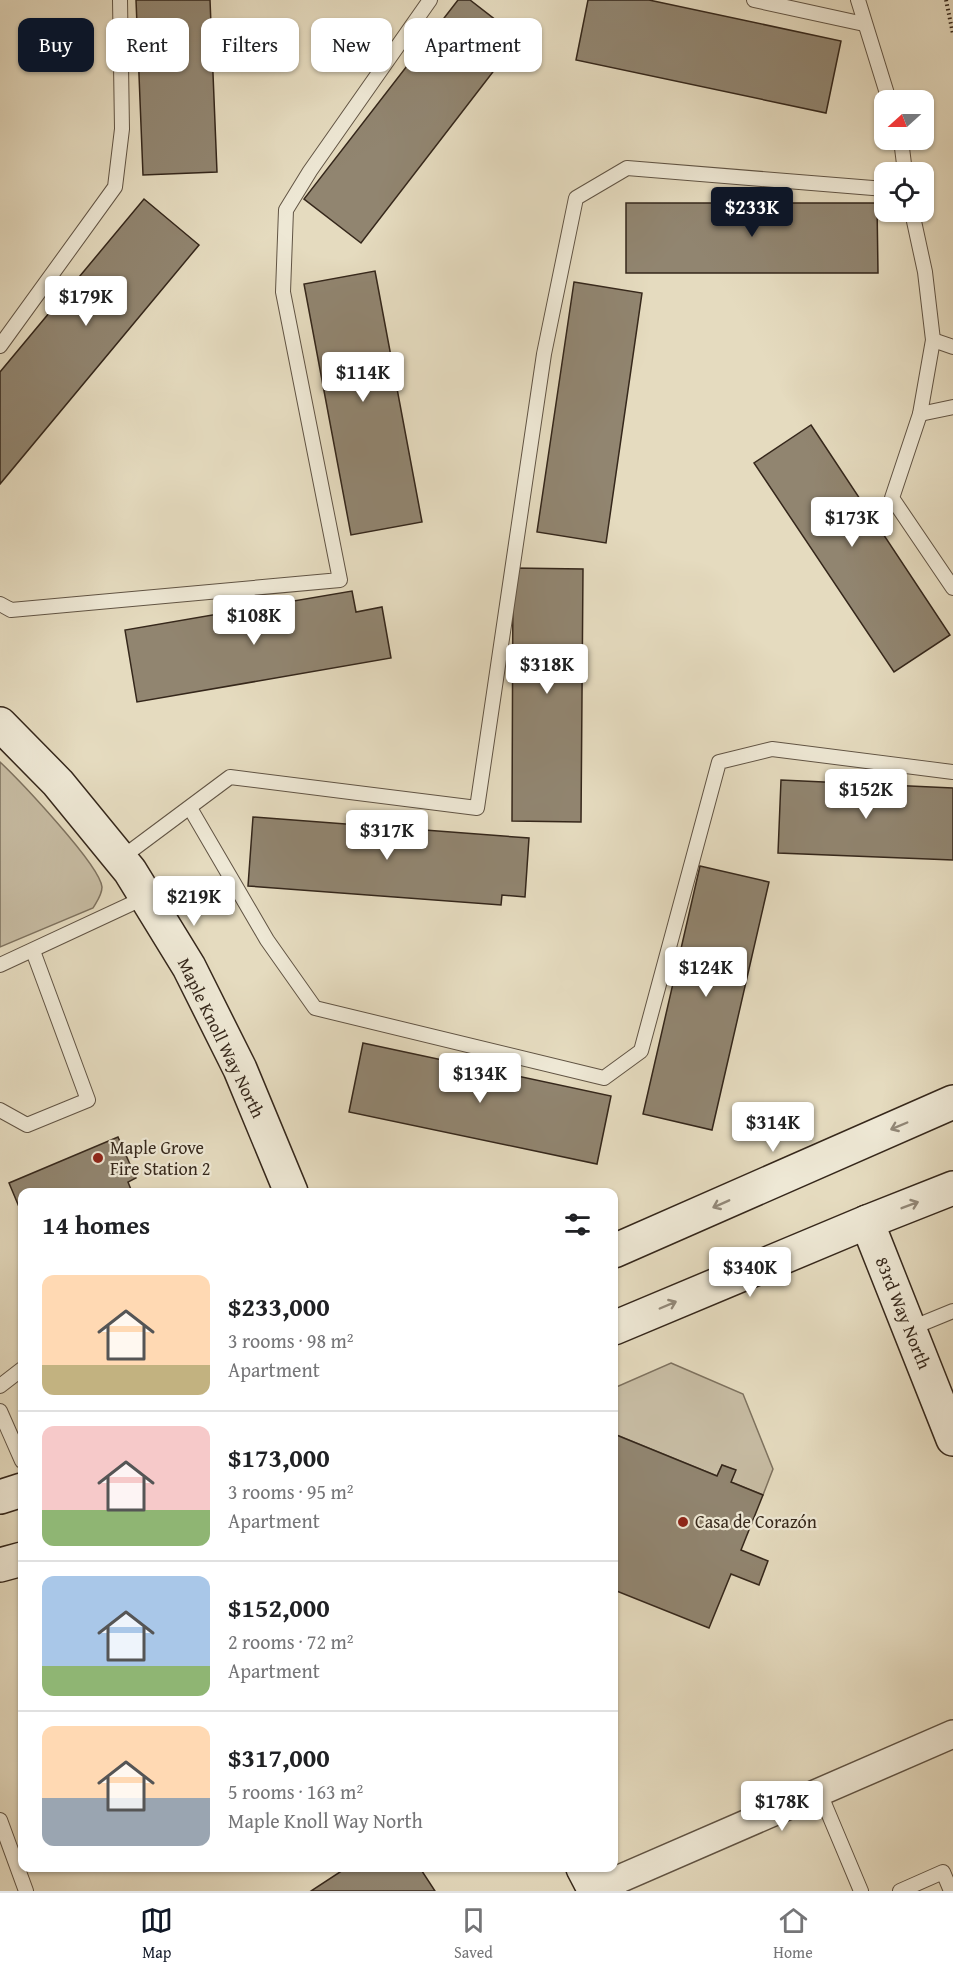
<!DOCTYPE html>
<html lang="en">
<head>
<meta charset="utf-8">
<style>
	:root { --surface:#fff; --page:#f2f2f2; --text:#202124; --muted:#757577; --line:#e0e0e0; --accent:#111827 }
	body { margin:0; font-family:"Gentium Book Plus",serif; background:var(--page); color:var(--text); height:100vh; display:flex; flex-direction:column; font-size:22px; white-space:nowrap }
	* { box-sizing:border-box; margin:0 }
	p { font-size:20px; color:var(--muted) }
	.icon { flex:none; width:33px; height:33px; fill:none; stroke:currentColor; stroke-width:2; stroke-linecap:round; stroke-linejoin:round }
	.map { position:relative; flex:1; overflow:hidden }
	.sheet { position:absolute; left:18px; top:1188px; width:600px; height:684px; display:flex; flex-direction:column; background:var(--surface); border-radius:12px; box-shadow:0 2px 4px #0004 }
	.sheet>* { flex:none }
	.banner { position:absolute; left:18px; top:18px; width:600px; height:54px; display:flex; gap:12px }
	.needle { width:39px; rotate:249deg }
	.buttons { position:absolute; left:874px; top:90px; display:grid; gap:12px }
	.buttons a { display:grid; place-items:center; width:60px; height:60px; border-radius:12px; background:var(--surface); box-shadow:0 2px 4px #0004; font-size:30px }
	.price { position:absolute; translate:-50% -51px; padding:0 14px; border-radius:6px; background:#fff; color:#222; font-size:20px; line-height:39px; filter:drop-shadow(0 2px 3px #0008) }
	.price::after { content:''; position:absolute; left:50%; top:36px; width:18px; height:14px; margin-left:-9px; background:inherit; clip-path:polygon(0 0,100% 0,50% 100%) }
	.price.on { background:var(--accent); color:#fff }
	ul { padding:0; list-style:none }
	li { display:flex; align-items:center; gap:18px; height:150px; padding:0 24px }
	li+li { border-top:2px solid var(--line) }
	li span { display:grid; place-items:center; flex:none; width:168px; height:120px; border-radius:12px; color:#555 }
	li>.icon { margin-inline-start:auto }
	span .icon { width:72px; height:72px; fill:#fffc; stroke-width:1 }
	li b { font-size:26px }
	h2 { display:flex; justify-content:space-between; align-items:center; height:72px; padding:0 24px; font-size:26px }
	.chip { padding:0 21px; border-radius:12px; background:var(--surface); box-shadow:0 2px 4px #0004; font-size:21px; line-height:54px }
	.chip.on { background:var(--accent); color:#fff }
	.menu { display:flex; justify-content:space-around; align-items:center; height:84px; border-top:2px solid var(--line); background:var(--surface); font-size:16px; color:var(--muted) }
	.menu a { display:grid; justify-items:center; gap:3px }
	.menu .on { color:var(--accent) }
	.map>svg:first-child { display:block }
</style>
</head>
<body>
<div class="map">
<svg width="953" height="1891" viewBox="0 0 953 1891">
	<rect width="100%" height="100%" fill="#e5dbbf"/>
	<filter id="stains"><feTurbulence type="fractalNoise" baseFrequency=".00333" numOctaves="4"/><feColorMatrix values="0 0 0 0 .2 0 0 0 0 .09 0 0 0 0 .02 0 0 0 .5 -.17"/></filter>
	<radialGradient id="worn" r=".72"><stop offset=".6" stop-color="#630" stop-opacity="0"/><stop offset="1" stop-color="#630" stop-opacity=".3"/></radialGradient>
	<g fill="#c7bca3" stroke="#7e725f" stroke-width="1.5">
		<path d="M0,762c19,18 100,103 102,125 0,8 -5,14 -9,21l-93,39z"/>
		<polygon points="671,1363 743,1394 773,1469 763,1495 731,1482 735,1470 722,1465 717,1476 614,1434 614,1388"/>
	</g>
	<g fill="#918570" stroke="#35271b" stroke-width="1.5">
		<polygon points="136,0 210,0 217,172 143,175"/>
		<polygon points="458,0 470,0 519,38 361,243 304,199"/>
		<polygon points="588,0 649,0 841,41 826,113 576,60"/>
		<polygon points="144,199 199,245 0,484 0,372"/>
		<polygon points="626,203 877,203 878,273 626,273"/>
		<polygon points="375,271 422,522 351,535 304,284"/>
		<polygon points="574,282 642,293 606,543 537,532"/>
		<polygon points="811,425 950,635 894,672 754,463"/>
		<polygon points="513,568 583,569 581,822 512,821"/>
		<polygon points="352,591 356,612 382,607 391,658 137,702 125,630"/>
		<polygon points="781,780 953,788 953,860 778,853"/>
		<polygon points="253,817 529,838 525,897 502,895 501,905 248,886"/>
		<polygon points="700,866 769,882 712,1130 643,1114"/>
		<polygon points="363,1043 611,1096 597,1164 349,1112"/>
		<polygon points="118,1137 136,1178 128,1182 132,1192 22,1192 22,1214 9,1183"/>
		<polygon points="614,1434 717,1476 722,1465 736,1470 731,1482 763,1495 741,1550 768,1561 759,1585 731,1574 709,1628 614,1590"/>
		<polygon points="346,1868 420,1868 435,1891 311,1891"/>
	</g>
	<g fill="none" stroke-linecap="round" stroke-linejoin="round">
		<defs>
			<g id="lane">
				<polyline points="754,0 864,24"/>
				<polyline points="858,0 889,100"/>
				<polyline points="901,140 905,172"/>
				<polyline points="912,212 925,272 933,340 920,414 892,498 953,588"/>
				<polyline points="933,340 953,347"/>
				<polyline points="0,346 115,187 122,129 120,0"/>
				<polyline points="920,414 953,407"/>
				<polyline points="0,604 11,610 340,580 283,292 286,210 310,171 430,0"/>
				<polyline points="190,808 267,940 315,1008 604,1078 641,1051 719,762 772,749 953,772"/>
				<polyline points="120,859 230,777 477,808 544,354 576,198 627,168 885,189"/>
				<polyline points="0,965 146,897"/>
				<polyline points="0,1110 27,1125 88,1100 33,951"/>
				<polyline points="909,1329 953,1311"/>
				<polyline points="0,1386 22,1369"/>
				<polyline points="0,1411 22,1461"/>
				<polyline points="819,1791 861,1891"/>
				<polyline points="0,1820 26,1891"/>
				<polyline points="900,1891 943,1872 951,1891"/>
			</g>
			<polyline id="street" points="594,1890 953,1734"/>
			<g id="secondary">
				<polyline points="0,724 58,783 130,871 146,897 189,967 240,1069 291,1192"/>
				<polyline points="867,1222 953,1439"/>
				<polyline points="614,1251 953,1102"/>
				<polyline points="614,1328 867,1222 953,1188"/>
				<polyline points="0,1497 22,1490"/>
				<polyline points="0,1565 22,1559"/>
				<polyline points="583,1868 595,1891"/>
			</g>
		</defs>
		<use href="#lane" stroke="#615444" stroke-width="16"/>
		<use href="#street" stroke="#615444" stroke-width="30"/>
		<use href="#secondary" stroke="#35271b" stroke-width="36"/>
		<polyline stroke="#35271b" stroke-width="4" stroke-dasharray="1.5 3" stroke-linecap="butt" points="946,0 953,34"/>
		<use href="#lane" stroke="#eee8d5" stroke-width="14"/>
		<use href="#street" stroke="#eee8d5" stroke-width="27"/>
		<use href="#secondary" stroke="#eee8d5" stroke-width="33"/>
	</g>
	<defs><path id="oneway-shaft" d="M-6 0H5M1.5-3L5.5 0L1.5 3" fill="none" stroke-width="1.6" stroke-linecap="round" stroke-linejoin="round" transform="scale(1.5)"/></defs>
	<g stroke="#928878">
		<use href="#oneway-shaft" transform="translate(899 1126) rotate(157)"/>
		<use href="#oneway-shaft" transform="translate(721 1204) rotate(156)"/>
		<use href="#oneway-shaft" transform="translate(910 1205) rotate(-21)"/>
		<use href="#oneway-shaft" transform="translate(668 1305) rotate(-23)"/>
	</g>
	<g fill="#8f2418" stroke="#eee8d5" stroke-width="2">
		<circle cx="98" cy="1158" r="6"/>
		<circle cx="683" cy="1522" r="6"/>
	</g>
	<g text-anchor="middle" stroke-width="4.5" stroke-linejoin="round" paint-order="stroke">
		<g font-size="18" fill="#35271b" stroke="#eee8d5">
			<text transform="translate(221 1038) rotate(64)" y="6">Maple Knoll Way North</text>
			<text transform="translate(903 1313) rotate(68)" y="6">83rd Way North</text>
		</g>
		<g font-size="18" fill="#35271b" stroke="#eee8d5" text-anchor="start">
			<text x="110" y="1154">Maple Grove<tspan x="110" dy="21">Fire Station 2</tspan></text>
			<text x="695" y="1528">Casa de Corazón</text>
		</g>
	</g>
	<rect width="100%" height="100%" filter="url(#stains)"/>
	<rect width="100%" height="100%" fill="url(#worn)"/>
</svg>
<div class="buttons">
<a><svg class="needle" viewBox="-14 -14 28 28"><path d="M0-13l5 13h-10z" fill="#e53935"/><path d="M0 13l5-13h-10z" fill="#757577"/></svg></a>
<a><svg class="icon" aria-label="locate" viewBox="0 0 24 24"><circle cx="12" cy="12" r="6"/><path d="M12 2v4M12 18v4M2 12h4M18 12h4"/></svg></a>
</div>
<b class="price on" style="left:752px;top:238px">$233K</b>
<b class="price" style="left:86px;top:327px">$179K</b>
<b class="price" style="left:363px;top:403px">$114K</b>
<b class="price" style="left:852px;top:548px">$173K</b>
<b class="price" style="left:254px;top:646px">$108K</b>
<b class="price" style="left:547px;top:695px">$318K</b>
<b class="price" style="left:866px;top:820px">$152K</b>
<b class="price" style="left:387px;top:861px">$317K</b>
<b class="price" style="left:194px;top:927px">$219K</b>
<b class="price" style="left:706px;top:998px">$124K</b>
<b class="price" style="left:480px;top:1104px">$134K</b>
<b class="price" style="left:773px;top:1153px">$314K</b>
<b class="price" style="left:750px;top:1298px">$340K</b>
<b class="price" style="left:782px;top:1832px">$178K</b>
<div class="banner">
<a class="chip on">Buy</a>
<a class="chip">Rent</a>
<a class="chip">Filters</a>
<a class="chip">New</a>
<a class="chip">Apartment</a>
</div>
<section class="sheet">
<h2>14 homes<svg class="icon" aria-label="filters" viewBox="0 0 24 24"><path d="M4 7h16M4 17h16"/><circle cx="9" cy="7" r="2"/><circle cx="15" cy="17" r="2"/></svg></h2>
<ul>
<li><span style="background:linear-gradient(#ffd9b3 75%,#c2b280 0)"><svg class="icon" aria-label="home" viewBox="0 0 24 24"><path d="M3 11l9-7 9 7M6 9v11h12V9"/></svg></span><div><b>$233,000</b><p>3 rooms · 98 m²</p><p>Apartment</p></div></li>
<li><span style="background:linear-gradient(#f6c9c9 70%,#8fb573 0)"><svg class="icon" aria-label="home" viewBox="0 0 24 24"><path d="M3 11l9-7 9 7M6 9v11h12V9"/></svg></span><div><b>$173,000</b><p>3 rooms · 95 m²</p><p>Apartment</p></div></li>
<li><span style="background:linear-gradient(#a9c7e8 75%,#8fb573 0)"><svg class="icon" aria-label="home" viewBox="0 0 24 24"><path d="M3 11l9-7 9 7M6 9v11h12V9"/></svg></span><div><b>$152,000</b><p>2 rooms · 72 m²</p><p>Apartment</p></div></li>
<li><span style="background:linear-gradient(#ffd9b3 60%,#9aa5b1 0)"><svg class="icon" aria-label="home" viewBox="0 0 24 24"><path d="M3 11l9-7 9 7M6 9v11h12V9"/></svg></span><div><b>$317,000</b><p>5 rooms · 163 m²</p><p>Maple Knoll Way North</p></div></li>
</ul>
</section>
</div>
<nav class="menu">
<a class="on"><svg class="icon" aria-label="map" viewBox="0 0 24 24"><path d="M3 6l6-2 6 2 6-2v14l-6 2-6-2-6 2zM9 4v14M15 6v14"/></svg>Map</a>
<a><svg class="icon" aria-label="saved" viewBox="0 0 24 24"><path d="M7 4h10v16l-5-4-5 4z"/></svg>Saved</a>
<a><svg class="icon" aria-label="home" viewBox="0 0 24 24"><path d="M3 11l9-7 9 7M6 9v11h12V9"/></svg>Home</a>
</nav>
</body>
</html>
